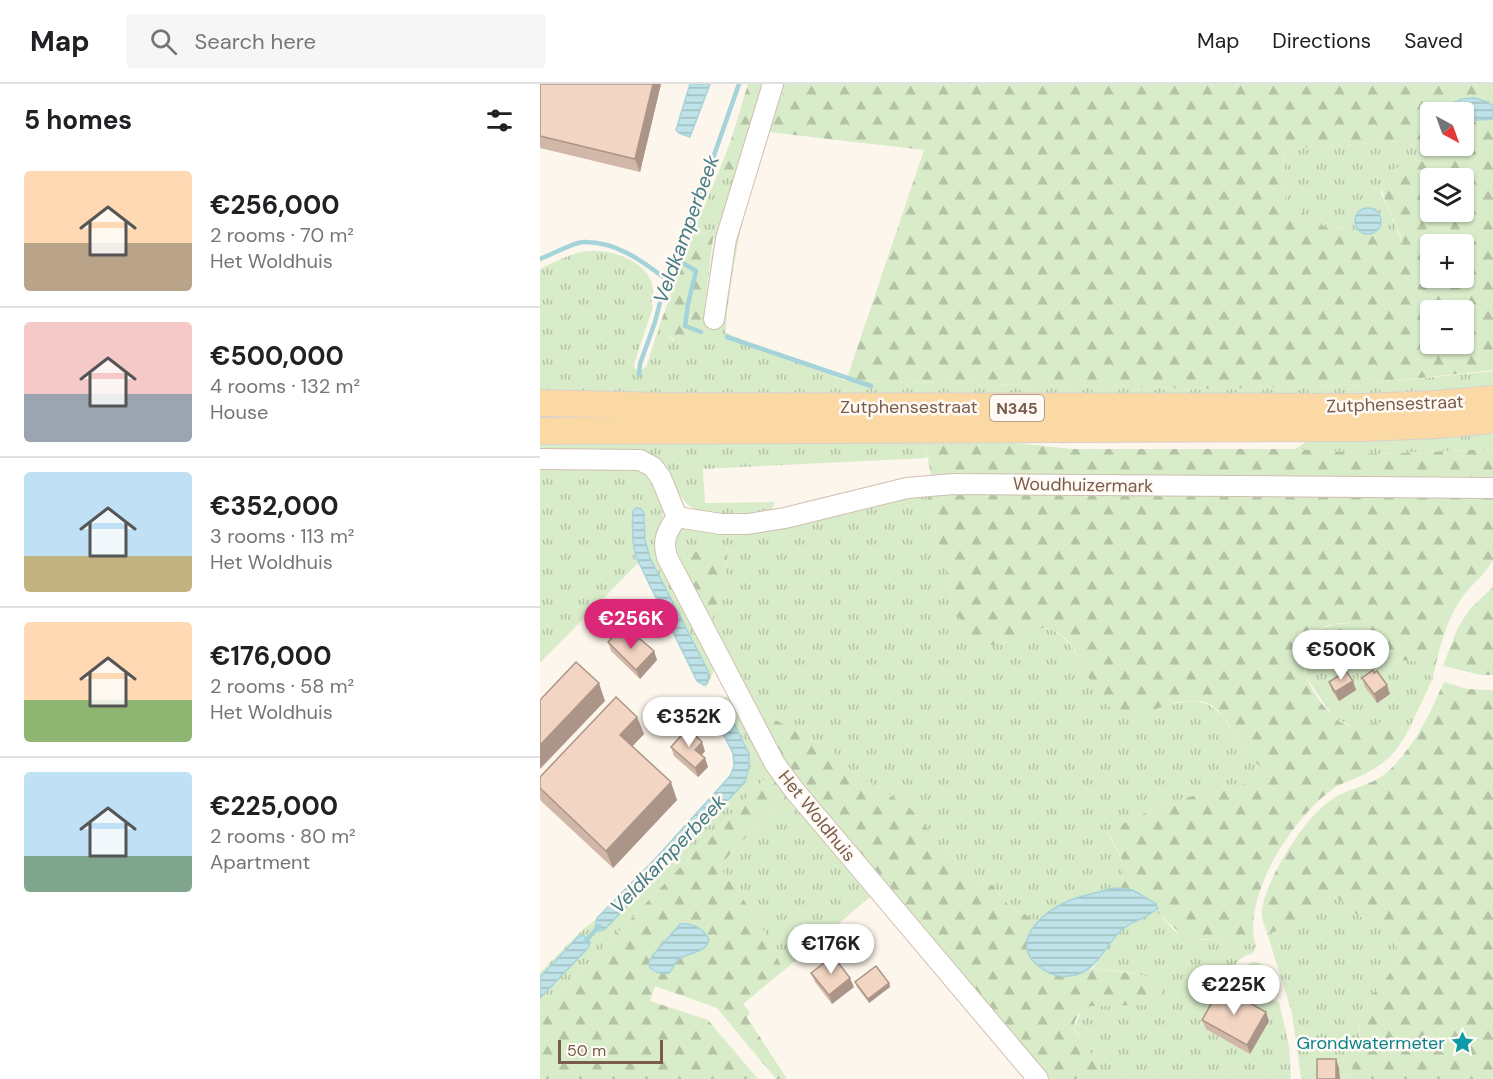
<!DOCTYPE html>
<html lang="en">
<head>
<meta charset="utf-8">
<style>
	:root { --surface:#fff; --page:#f6f6f6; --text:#202124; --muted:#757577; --line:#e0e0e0; --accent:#db2777 }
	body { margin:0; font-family:"DM Sans",sans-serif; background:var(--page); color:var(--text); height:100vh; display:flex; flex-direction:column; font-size:22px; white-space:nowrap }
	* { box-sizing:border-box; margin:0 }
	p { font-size:20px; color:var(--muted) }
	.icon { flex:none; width:33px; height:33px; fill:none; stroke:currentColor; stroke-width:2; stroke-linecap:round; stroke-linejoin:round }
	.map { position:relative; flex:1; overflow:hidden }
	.side { display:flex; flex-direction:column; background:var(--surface); width:540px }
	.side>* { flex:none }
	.needle { width:39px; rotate:139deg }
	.buttons { position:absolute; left:880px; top:18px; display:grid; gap:12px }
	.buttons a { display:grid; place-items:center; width:54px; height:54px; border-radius:6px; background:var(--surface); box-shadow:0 2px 4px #0004; font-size:30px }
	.scale { position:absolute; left:18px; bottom:15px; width:105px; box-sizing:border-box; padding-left:6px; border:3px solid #7a5c4d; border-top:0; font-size:16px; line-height:21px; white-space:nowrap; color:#7a5c4d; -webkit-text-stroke:4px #fffaf3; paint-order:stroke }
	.price { position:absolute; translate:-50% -51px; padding:0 14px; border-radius:21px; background:#fff; color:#222; font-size:20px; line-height:39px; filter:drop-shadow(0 2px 3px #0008) }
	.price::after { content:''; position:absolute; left:50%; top:36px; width:18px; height:14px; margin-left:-9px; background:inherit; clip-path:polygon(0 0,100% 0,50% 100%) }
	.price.selected { background:var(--accent); color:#fff }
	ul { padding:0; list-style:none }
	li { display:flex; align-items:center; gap:18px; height:150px; padding:0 24px }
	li+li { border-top:2px solid var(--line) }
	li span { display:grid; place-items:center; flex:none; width:168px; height:120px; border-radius:6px; color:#555 }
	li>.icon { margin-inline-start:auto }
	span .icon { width:72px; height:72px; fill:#fffc; stroke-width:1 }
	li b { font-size:26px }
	h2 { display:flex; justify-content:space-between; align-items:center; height:72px; padding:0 24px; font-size:26px }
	header { display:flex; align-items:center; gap:36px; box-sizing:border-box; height:84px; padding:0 30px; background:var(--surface); border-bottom:2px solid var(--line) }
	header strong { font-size:28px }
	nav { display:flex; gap:33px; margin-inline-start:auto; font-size:21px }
	.search { width:420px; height:54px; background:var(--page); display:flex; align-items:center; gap:15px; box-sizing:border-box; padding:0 21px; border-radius:6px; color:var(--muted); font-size:22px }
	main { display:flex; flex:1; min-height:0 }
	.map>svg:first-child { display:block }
</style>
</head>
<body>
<header>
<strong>Map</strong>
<div class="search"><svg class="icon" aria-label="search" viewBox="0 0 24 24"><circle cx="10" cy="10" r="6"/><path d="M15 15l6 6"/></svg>Search here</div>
<nav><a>Map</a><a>Directions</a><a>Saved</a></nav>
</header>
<main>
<section class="side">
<h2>5 homes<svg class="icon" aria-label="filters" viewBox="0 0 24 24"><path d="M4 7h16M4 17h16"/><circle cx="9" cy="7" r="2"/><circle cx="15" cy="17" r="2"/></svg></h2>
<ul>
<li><span style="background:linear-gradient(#ffd9b3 60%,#b9a48a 0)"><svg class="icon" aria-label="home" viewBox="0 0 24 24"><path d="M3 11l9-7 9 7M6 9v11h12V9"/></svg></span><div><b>€256,000</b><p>2 rooms · 70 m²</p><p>Het Woldhuis</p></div></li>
<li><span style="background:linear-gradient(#f6c9c9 60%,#9aa5b1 0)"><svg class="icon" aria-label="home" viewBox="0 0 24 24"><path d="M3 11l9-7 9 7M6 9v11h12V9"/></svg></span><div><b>€500,000</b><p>4 rooms · 132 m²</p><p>House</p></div></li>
<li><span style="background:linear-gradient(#bfe0f5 70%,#c2b280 0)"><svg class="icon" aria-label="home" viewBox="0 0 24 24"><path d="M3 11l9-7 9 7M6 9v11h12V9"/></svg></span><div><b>€352,000</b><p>3 rooms · 113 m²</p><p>Het Woldhuis</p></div></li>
<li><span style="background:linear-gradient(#ffd9b3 65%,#8fb573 0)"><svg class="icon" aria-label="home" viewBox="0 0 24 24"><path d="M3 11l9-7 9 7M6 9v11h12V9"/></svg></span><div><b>€176,000</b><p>2 rooms · 58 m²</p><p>Het Woldhuis</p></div></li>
<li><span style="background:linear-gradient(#bfe0f5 70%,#7fa58c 0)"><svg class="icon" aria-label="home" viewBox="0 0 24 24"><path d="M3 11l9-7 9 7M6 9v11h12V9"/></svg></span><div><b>€225,000</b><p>2 rooms · 80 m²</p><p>Apartment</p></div></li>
</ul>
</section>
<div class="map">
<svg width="953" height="995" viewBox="0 0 953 995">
	<defs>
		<pattern id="grass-tufts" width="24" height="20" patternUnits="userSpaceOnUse" patternTransform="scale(1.5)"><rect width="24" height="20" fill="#d8ecc9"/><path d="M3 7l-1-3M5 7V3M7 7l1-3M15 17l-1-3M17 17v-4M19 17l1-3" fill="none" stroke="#b4c2a5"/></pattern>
		<pattern id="forest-firs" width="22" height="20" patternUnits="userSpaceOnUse" patternTransform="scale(1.5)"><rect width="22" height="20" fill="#d8ecc9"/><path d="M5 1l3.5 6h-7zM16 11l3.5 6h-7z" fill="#b4c2a5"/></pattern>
		<pattern id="water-rules" width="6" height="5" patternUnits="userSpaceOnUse" patternTransform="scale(1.5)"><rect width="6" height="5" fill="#bfe3e8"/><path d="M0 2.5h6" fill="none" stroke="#a0bbbe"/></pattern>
	</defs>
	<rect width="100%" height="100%" fill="#fdf6ec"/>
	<g fill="url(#grass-tufts)">
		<path d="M239,0h7c-23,64 -45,127 -54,195 -3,17 -6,36 -6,54l120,48 379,8 140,-5 128,-13v19l-65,6 -888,-1v-126c15,-7 32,-17 49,-18 24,-2 61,11 64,38 1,6 1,9 -2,14l2,4 -18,54 -1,6 3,3v5h3l1,-5 5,-3 13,-40 14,14 30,-21 11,-79 -1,-11 -13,4 -7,-1 26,-62 9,4 13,-7 -11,77z"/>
		<path d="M891,55v7h10c-6,17 -41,27 -58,35l-2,12 22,51 -28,-12 6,-8 1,-4 -25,7 1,2 -30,-1 -16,-7 -26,-21 -2,-51z"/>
		<polygon points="953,347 953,365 836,370 755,365 773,354"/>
		<path d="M384,355l3,19 -224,11 2,34 70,-1c-2,5 -5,12 -11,15 -13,8 -66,-3 -77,-13 -11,-11 -15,-30 -28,-43l-119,-9v-12z"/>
		<path d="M0,381l98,4 14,9 12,32c-1,13 -7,19 -7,34l58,124 -9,20 -2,-3 4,-3v-11l-57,-110 -6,-21 -1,-27 -3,-4 -5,48 2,6 -98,100z"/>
		<path d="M386,407l29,117 47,36c10,-4 22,-12 34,-15 28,-8 46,35 56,54 5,9 11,16 17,23l65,-2 19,-4 15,4 14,11 20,32 31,32 -81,17 -49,18 -36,17c10,24 23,29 13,57h-6c-28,8 -57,13 -78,36l-11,-10 -14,-6 -21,-25 -12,4 -69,-80 -57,-36 -20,-20 -82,-45 -40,-81 15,-42 3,-37 -57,10 -1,-9 11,-20z"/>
		<polygon points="814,539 826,541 849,576 875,577 893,594 868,647 853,639 825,643 811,642 794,634 766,593 764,568 768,555 780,545 795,540"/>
		<polygon points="186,613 195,613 234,685 0,930 0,914 48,864 24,867 0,893 0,889 37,851 57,834 56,836 209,683 209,670 203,656 186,623 177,616"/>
		<path d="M246,711l84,102 -87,74c-15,-40 -39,-71 -64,-105z"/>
		<path d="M791,811c12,4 15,12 25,19 10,7 24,5 34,14 4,3 6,11 7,16 3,35 -29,44 -36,72 -3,11 0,22 -2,33 -2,12 -8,17 -9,30h-49l-9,-66 -25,-80c26,-2 41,-28 64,-38z"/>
		<path d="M616,827l19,20 25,9 27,-2 16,2 13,7 -4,7c-15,1 -27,22 -13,34 9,9 28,10 40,14l10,43 2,34h-188l-20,-39 -7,-8 -2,-5 8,-16 8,-5 59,-2 12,-18c-13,-15 -49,-15 -68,-18l17,-25 13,-14z"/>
		<path d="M712,878c17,0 21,15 25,28l-18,-4 -15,-8 -2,-6 1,-5z"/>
	</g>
	<g fill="url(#forest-firs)" fill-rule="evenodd">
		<polygon points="208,0 228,0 201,84 188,91 179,87 191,56"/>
		<path d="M246,0h707v22c-14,-11 -28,-10 -40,2v4h-22v27l-147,10 2,50 26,22 16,7 30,1c5,4 11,5 17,3l28,11c-4,-15 -26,-50 -20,-62 4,-7 15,-14 21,-19 16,0 31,1 37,-16h23v-25l29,-2v251l-128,14 -140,5 -379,-8 78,-231 -156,-18zM891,94h33v34h-33zM891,160h33v34h-33zM891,226h33v34h-33z"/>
		<path d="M174,146l-11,90 -5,18c-21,7 -24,4 -39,-11l34,-94 7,1z"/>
		<polygon points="384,355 448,356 532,365 755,365 836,370 953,365 953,393 724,392 464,397 392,396"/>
		<path d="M386,407l567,4v65c-7,14 -20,23 -29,35 -18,24 -25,54 -31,83l-18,-17 -26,-1 -9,-7 -14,-28c-14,-2 -34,-4 -46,4 -15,8 -20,35 -13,50 5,12 17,29 27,38 19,18 37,3 58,6 5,1 12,6 16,8 -15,27 -26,35 -54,48 -8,3 -17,6 -24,12 -39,30 -89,106 -74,156 -25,-14 -43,-6 -70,-8l-30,-28 2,-3 -2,-4 -23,-14 -13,-2c9,-26 -1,-34 -13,-57l36,-17 49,-18 80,-18c-10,-10 -23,-21 -31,-33 -10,-14 -17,-35 -34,-42 -32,-12 -67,25 -97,4 -24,-17 -29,-69 -60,-78 -10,-3 -17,2 -26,6 -39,17 -52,15 -69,-27z"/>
		<polygon points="188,461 185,499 170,541 131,472"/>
		<polygon points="953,503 953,591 941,591 903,582 918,543 930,525"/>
		<path d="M904,598l23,7 26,1v389h-143c1,-13 7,-18 9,-30 2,-11 -1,-22 2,-33 7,-28 39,-37 36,-72 -1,-5 -3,-13 -7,-16 -10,-9 -24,-7 -34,-14 -10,-7 -13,-15 -25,-19 -24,11 -37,36 -64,38 -2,-7 -6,-15 -5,-22 3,-31 43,-94 69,-111 16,-12 38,-13 54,-26 29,-25 44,-59 59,-92z"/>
		<path d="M210,622l82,45 20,20 57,36 69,80 12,-4 21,25 14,6 11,10 -8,10 53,39 12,-5 49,7 14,5 5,6v8l-12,10 -8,1 -51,1c-7,4 -17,12 -16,22 1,6 6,8 9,12 8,11 14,26 20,39h-55l-253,-298z"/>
		<path d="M234,685l12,26 -67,71c25,34 49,65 64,105l-40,33 7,8 -3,5 5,8 35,54h-11l-59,-71 -62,-22 -5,15 58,19 50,59h-218v-65zM140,840h5l5,31 -9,2 -6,6 -8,-23z"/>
	</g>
	<g fill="url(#water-rules)" stroke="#a5d3da" stroke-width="1.5">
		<polygon points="150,0 170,0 150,53 139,49 136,46"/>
		<polygon points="935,14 947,18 953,22 953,35 924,37 924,28 913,28 915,19 922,15"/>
		<circle cx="828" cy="137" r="13"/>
		<path d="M96,424l5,1 3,4 1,27 5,18 58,113v11l-4,3 -7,-4 -61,-124c-4,-15 -4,-31 -3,-46z"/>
		<polygon points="177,617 186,623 209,670 209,683 205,698 64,846 58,847 55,843 57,834 115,775 190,692 194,682 193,669 173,631 173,620"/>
		<path d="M574,804l19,2 23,14 2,4c-10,10 -24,12 -35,21 -20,16 -24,44 -54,47 -12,2 -24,-4 -33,-12 -27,-26 11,-54 34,-64 14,-5 30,-8 44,-12z"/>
		<path d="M140,840c13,-1 23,4 29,16 -5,14 -17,11 -28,18 -6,3 -7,10 -12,15 -8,1 -12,0 -19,-5l-1,-7c9,-14 21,-24 31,-37z"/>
		<polygon points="43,851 50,858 48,864 0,914 0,893 38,853"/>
	</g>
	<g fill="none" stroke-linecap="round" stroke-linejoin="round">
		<g stroke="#a5d3da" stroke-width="4.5">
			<polyline points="135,174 156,187 148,220 145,242 161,248"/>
			<path d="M0,175c11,-4 32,-16 43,-17 33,-1 59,19 83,37"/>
			<polyline points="187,253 331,302"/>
			<polyline points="99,291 100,280 115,238 126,195 153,131 199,0"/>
			<polyline points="45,858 59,842"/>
		</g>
		<defs>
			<g id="minor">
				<polyline points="174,235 186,155 233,0"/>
				<polyline points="0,375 100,376 113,383 121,394 137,433"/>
				<polyline points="137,433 181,440 208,440 245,434 367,404 413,400 953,404"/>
				<path d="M137,433c-10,14 -15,23 -10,40l108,207 20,27 243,288"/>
			</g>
			<g id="major">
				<polyline points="0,319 121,322 821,323 896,320 953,315"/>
				<polyline points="0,347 823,344 898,341 953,336"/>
			</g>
		</defs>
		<use href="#minor" stroke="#d1beb0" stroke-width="22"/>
		<use href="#major" stroke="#dad1cd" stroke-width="28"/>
		<use href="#minor" stroke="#fff" stroke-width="20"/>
		<use href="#major" stroke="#fbd9a5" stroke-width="26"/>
	</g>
	<g fill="#d1b7a8">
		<polygon points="0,0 121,0 100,88 0,64"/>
		<polygon points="68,558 93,561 114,567 117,576 100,595 71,567"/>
		<polygon points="822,594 850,610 837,619 825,603"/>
		<polygon points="813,597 816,606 799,617 792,607 789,598"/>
		<polygon points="97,633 104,650 92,662 137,716 73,784 1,717 0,714 0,693"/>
		<polygon points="131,663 165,667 162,671 165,674 168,683 158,693 134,672"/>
		<polygon points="271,889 314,903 292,920 275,898"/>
		<polygon points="315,898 349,899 350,903 329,919 317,903"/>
		<polygon points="662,936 729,937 710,970 666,945"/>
	</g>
	<g fill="#aa9588">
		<polygon points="113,0 121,0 100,88 95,75"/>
		<polygon points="114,567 117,576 100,595 96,586"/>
		<polygon points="813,597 816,606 799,617 795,608"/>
		<polygon points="59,599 65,617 0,685 0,661"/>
		<polygon points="847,601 850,610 837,619 834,610"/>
		<polygon points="97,633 104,650 87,668 80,651"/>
		<polygon points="162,658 165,667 158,675 155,666"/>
		<polygon points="165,674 168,683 158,693 155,684"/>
		<polygon points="131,698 137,716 73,784 66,767"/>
		<polygon points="310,894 314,903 292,920 289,911"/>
		<polygon points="349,899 350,903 329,919 328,915"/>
		<polygon points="726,928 729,937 710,970 707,961"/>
		<polygon points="796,975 799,984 800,995 796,995"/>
	</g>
	<g fill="#f3d5c3" stroke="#aa9588" stroke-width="1.5">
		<polygon points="0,0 113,0 95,75 0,52"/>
		<polygon points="78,547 93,561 99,554 114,567 96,586 68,558"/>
		<polygon points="36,578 59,599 0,661 0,616"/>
		<polygon points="833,586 834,589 837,587 847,601 834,610 822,594"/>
		<polygon points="806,587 813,597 795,608 789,598"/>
		<polygon points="76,613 97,633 80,651 131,698 66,767 0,704 0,693"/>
		<polygon points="148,644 162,658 155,666 165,674 155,684 131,663"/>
		<polygon points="293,872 310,894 289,911 271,889"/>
		<polygon points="336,882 349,899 328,915 315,898"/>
		<polygon points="681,903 726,928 707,961 662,936"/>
		<rect x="777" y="975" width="19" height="20"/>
	</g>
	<defs>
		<symbol id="sight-bare" viewBox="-9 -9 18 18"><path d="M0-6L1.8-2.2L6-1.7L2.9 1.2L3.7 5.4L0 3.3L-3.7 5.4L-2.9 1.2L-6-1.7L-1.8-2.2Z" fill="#0f9aa8" stroke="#fffaf3" stroke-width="2.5" paint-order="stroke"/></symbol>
	</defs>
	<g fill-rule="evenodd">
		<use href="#sight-bare" x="906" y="942" width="33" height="33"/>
	</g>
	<g text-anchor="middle" stroke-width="5" stroke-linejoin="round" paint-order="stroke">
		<rect fill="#fffaf3" stroke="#a28b7f" stroke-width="1.5" x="450" y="311" width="54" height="26" rx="4.5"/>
		<g font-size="16" font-weight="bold" fill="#7a5c4d">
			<text x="477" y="330">N345</text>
		</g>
		<g font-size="18" fill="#7a5c4d" stroke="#fffaf3">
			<text transform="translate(855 320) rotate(-2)" y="6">Zutphensestraat</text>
			<text x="369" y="329">Zutphensestraat</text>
			<text transform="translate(543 401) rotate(1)" y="6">Woudhuizermark</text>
			<text transform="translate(277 732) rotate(51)" y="6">Het Woldhuis</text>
		</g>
		<g font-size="18" fill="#0d838f" stroke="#fffaf3" text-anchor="end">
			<text x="905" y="965">Grondwatermeter</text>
		</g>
		<g font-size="20" font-style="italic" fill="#437c86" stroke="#fffaf3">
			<text transform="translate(146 145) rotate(-70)" y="7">Veldkamperbeek</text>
			<text transform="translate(128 770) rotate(-46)" y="7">Veldkamperbeek</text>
		</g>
	</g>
</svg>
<div class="buttons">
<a><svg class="needle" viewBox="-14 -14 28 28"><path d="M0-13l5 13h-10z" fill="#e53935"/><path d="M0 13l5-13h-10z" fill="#757577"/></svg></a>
<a><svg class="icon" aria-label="layers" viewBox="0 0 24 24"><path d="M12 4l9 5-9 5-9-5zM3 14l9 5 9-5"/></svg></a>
<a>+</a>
<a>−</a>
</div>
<div class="scale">50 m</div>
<b class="price selected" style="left:91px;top:566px">€256K</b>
<b class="price" style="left:801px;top:597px">€500K</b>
<b class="price" style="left:149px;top:664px">€352K</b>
<b class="price" style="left:291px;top:891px">€176K</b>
<b class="price" style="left:694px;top:932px">€225K</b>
</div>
</main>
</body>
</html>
